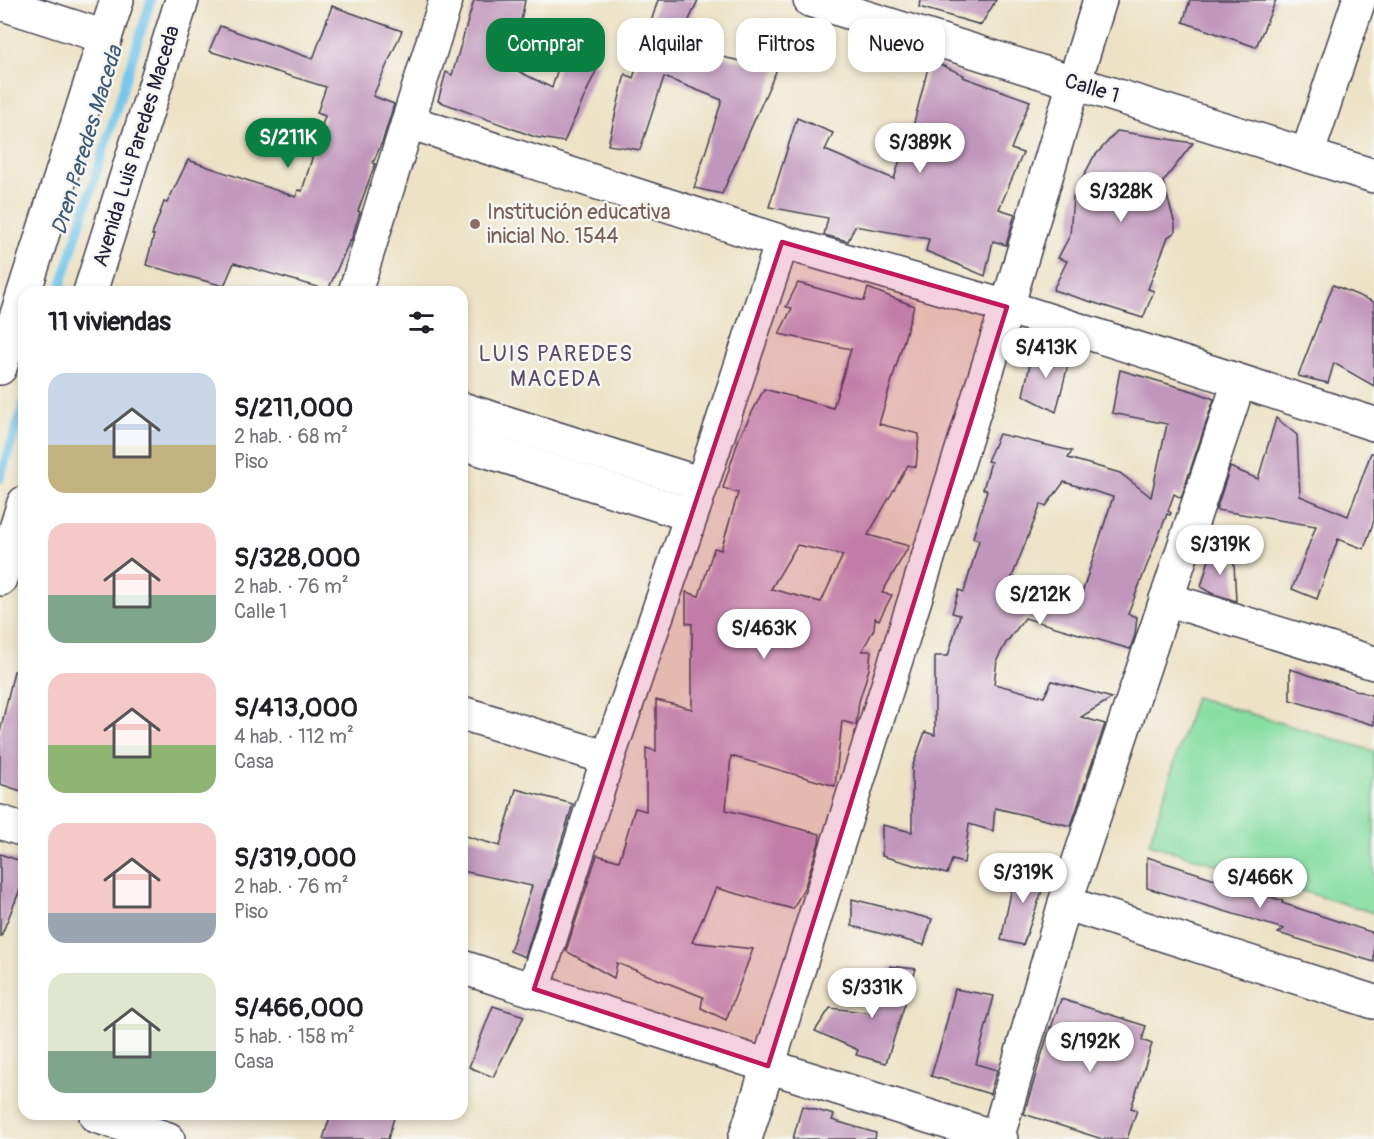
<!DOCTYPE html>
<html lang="es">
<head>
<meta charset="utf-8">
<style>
	:root { --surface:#fff; --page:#f2f2f2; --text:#202124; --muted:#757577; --accent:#0b8043 }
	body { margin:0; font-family:Pangolin,sans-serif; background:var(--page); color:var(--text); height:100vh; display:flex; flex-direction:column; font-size:22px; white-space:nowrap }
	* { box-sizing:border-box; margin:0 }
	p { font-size:20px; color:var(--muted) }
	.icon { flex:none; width:33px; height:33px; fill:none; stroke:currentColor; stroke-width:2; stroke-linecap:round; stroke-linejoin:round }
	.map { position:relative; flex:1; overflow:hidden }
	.sheet { position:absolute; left:18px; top:286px; width:450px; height:834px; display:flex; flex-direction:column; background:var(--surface); border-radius:18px; box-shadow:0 3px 9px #0003 }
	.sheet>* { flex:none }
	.banner { position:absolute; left:486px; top:18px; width:570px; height:54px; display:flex; gap:12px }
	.price { position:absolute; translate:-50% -51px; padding:0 14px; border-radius:21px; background:#fff; color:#222; font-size:20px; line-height:39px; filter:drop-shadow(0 2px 3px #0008) }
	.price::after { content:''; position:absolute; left:50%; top:36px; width:18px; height:14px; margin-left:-9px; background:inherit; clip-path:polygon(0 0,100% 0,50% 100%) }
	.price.selected { background:var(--accent); color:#fff }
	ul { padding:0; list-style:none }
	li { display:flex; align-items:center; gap:18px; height:150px; padding:0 30px }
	li span { display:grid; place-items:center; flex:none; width:168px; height:120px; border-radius:18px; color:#555 }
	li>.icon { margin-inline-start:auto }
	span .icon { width:72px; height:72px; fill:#fffc; stroke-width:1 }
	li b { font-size:26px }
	h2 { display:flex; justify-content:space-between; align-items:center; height:72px; padding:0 30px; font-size:26px }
	.tag { padding:0 21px; border-radius:18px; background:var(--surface); box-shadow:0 3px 9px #0003; font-size:21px; line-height:54px }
	.tag.selected { background:var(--accent); color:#fff }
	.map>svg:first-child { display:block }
</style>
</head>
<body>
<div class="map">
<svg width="1374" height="1139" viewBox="0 0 1374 1139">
	<rect width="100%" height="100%" fill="#f6f6f2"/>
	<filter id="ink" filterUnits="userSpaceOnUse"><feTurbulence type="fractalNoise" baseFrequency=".0167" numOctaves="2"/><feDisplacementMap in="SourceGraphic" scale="12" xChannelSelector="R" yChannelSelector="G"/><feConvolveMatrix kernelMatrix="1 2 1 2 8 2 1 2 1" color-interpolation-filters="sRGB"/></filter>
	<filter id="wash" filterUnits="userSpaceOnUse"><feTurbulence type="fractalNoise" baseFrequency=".008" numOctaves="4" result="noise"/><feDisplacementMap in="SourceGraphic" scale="24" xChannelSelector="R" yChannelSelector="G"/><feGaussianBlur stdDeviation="1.35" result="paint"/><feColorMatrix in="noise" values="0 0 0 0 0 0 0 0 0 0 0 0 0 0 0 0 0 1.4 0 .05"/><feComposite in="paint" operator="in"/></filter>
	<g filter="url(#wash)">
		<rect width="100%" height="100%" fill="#ede2c5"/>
		<polygon fill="#87dea1" stroke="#54806e" stroke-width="1.5" points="1195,697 1374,751 1374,913 1149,844"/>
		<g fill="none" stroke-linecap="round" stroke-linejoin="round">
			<g stroke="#6ec4eb" stroke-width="9">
				<polyline points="59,292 151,0"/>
				<polyline points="0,479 24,403"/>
			</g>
		</g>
		<g id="blocks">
			<g fill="#c196bc" fill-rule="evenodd">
				<polygon points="474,0 525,0 512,68 552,88 564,48 599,64 564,142 535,137 438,101 446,72 452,75"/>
				<polygon points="658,0 698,0 677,47 777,69 722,194 694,188 722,100 664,77 640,150 608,145 625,74 633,78"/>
				<polygon points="920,0 996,0 981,25 919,7"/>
				<polygon points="1190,0 1276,0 1256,47 1183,22"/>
				<polygon points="332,6 402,31 373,96 394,104 383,140 373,163 375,164 358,211 360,212 351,241 350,240 328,290 234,263 224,286 146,265 154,235 152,235 164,202 167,203 188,160 296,197 298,190 302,191 325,116 317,113 326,87 209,51 220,26 313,59"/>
				<polygon points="930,60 964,75 963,77 1030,101 1011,149 1023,153 999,209 1015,214 1006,245 993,241 985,276 926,251 929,239 855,226 848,241 824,235 828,218 769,207 797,118 833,133 825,150 894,179 906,141 909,142"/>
				<polygon points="1117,131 1193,143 1163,182 1175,224 1175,232 1168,237 1148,289 1154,291 1143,318 1053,290 1067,261 1058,258 1070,235 1073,197 1093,158"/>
				<path d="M798,283l66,18 4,-13 46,18 -35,118 40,10 -3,33 -8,-2 -40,70 41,11 -27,47 10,2 -13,25 -4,-2 -1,11 -12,22h9l-2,18 -10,33 -3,23 -14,-4 -7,65 -104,-30 -5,54 94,24 -1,8 -14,44 -12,23 -77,-21 -24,54 61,7 -27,71 -25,-12 2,-11 -86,-34 -3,15 -48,-27 31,-96 22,6 16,-53 11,3v-63l10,3v-51l36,9v-85l-6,-1v-31l13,4 15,-48 7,2 17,-57 -15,-5 16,-50 25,-49 69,19 18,-59 -72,-15 13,-26 -6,-1zM797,545l46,10 -22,47 -50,-13z"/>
				<polygon points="1333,285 1374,302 1374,386 1334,363 1328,383 1298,376"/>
				<polygon points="1034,347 1069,361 1056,412 1023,395"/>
				<path d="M1120,370l76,22 18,7 -33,99 -7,-4 -6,17 3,2 -1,2 -3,-1 -39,100 9,3 -2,18 -5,14 -105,-31 -19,25 -9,17 -3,24 50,13 8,-16 60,17 -31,19 24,7 -34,102 -76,-18 -2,23 -24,-7 -5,39 -12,-3 -5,14 -65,-18v-31l30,7v-64l13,-36 10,3v-79h13l12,-41 -8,-2 7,-23 5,2 15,-52 -6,-2 14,-48 -4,-1 8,-27 -4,-1 12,-27 73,17 -4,7 52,15 31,24 16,-73 -55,-11zM1064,482l49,15 -34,105 -59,-15 3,-7 -11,-3 29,-73 5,2z"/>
				<polygon points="1276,418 1297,435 1300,496 1348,516 1371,453 1374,453 1374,520 1364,549 1338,539 1317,599 1292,589 1316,526 1216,510 1230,467 1258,479"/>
				<polygon points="1213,546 1234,563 1236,601 1211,593 1201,587"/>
				<polygon points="1290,669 1374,696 1374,725 1290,700"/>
				<polygon points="14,671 24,672 24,792 0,784 0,732"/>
				<polygon points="516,789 573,804 525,957 510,951 532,886 462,871 462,835 500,846"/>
				<polygon points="0,854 24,862 24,880 1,936 0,936"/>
				<polygon points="1147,857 1283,901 1282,903 1374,933 1374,962 1278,933 1284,929 1147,888"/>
				<polygon points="1017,864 1048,874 1023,945 1001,940"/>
				<polygon points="852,899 932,919 924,945 852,926"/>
				<polygon points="890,966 916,969 886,1063 856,1055 858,1050 815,1031 830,1008 872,1013"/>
				<polygon points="955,989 994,996 976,1064 997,1070 990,1094 931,1076 942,1040"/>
				<polygon points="1061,999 1146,1026 1142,1040 1152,1044 1131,1108 1137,1110 1127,1139 1102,1139 1024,1114 1050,1027 1051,1028"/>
				<polygon points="493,1006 524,1016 493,1077 469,1067"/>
				<polygon points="802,1106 834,1115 832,1120 876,1133 875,1139 793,1139"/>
				<polygon points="331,1114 395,1114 388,1139 323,1139"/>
			</g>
		</g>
	</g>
	<g filter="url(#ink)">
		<use href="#blocks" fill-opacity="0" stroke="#403f50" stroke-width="1.5"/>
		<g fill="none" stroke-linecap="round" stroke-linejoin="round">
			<defs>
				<g id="minor">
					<polyline points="810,0 1374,176"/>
					<polyline points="0,3 105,37"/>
					<polyline points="409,122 782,242 1007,307 1374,424"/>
					<polyline points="1307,155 1359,0"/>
					<polyline points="90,292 182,0"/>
					<polyline points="355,292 446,0"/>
					<polyline points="0,368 117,0"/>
					<polyline points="462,409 702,484"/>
					<polyline points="462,443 691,515"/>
					<polyline points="0,579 24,503"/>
					<polyline points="1166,599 1374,663"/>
					<polyline points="462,713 608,758"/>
					<polyline points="0,822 24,830"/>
					<polyline points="1065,903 1374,1002"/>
					<polyline points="462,967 768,1066 1001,1139"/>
					<polyline points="534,989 608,758 702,484 782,242"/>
					<polyline points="96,1116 168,1139"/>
					<polyline points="745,1139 1007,307 1074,83 1100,0"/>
					<polyline points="997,1139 1065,903 1239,382"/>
				</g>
			</defs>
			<use href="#minor" stroke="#403f50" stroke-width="36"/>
			<use href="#minor" stroke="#fff" stroke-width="33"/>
		</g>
	</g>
	<path fill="#c2185b" fill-opacity="0.2" stroke="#c2185b" stroke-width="4.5" stroke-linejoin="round" d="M782,242l225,65 -239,759 -234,-77z"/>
	<circle fill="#8d6e63" stroke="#f6f6f2" stroke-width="2" cx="475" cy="224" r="6"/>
	<g text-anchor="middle" stroke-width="5" stroke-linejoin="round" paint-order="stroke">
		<g font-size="21" fill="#22223b" stroke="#f6f6f2">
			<text transform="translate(1092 88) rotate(17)" y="7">Calle 1</text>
			<text transform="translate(136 146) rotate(-73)" y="7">Avenida Luis Paredes Maceda</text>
		</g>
		<g font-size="21" fill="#785e54" stroke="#f6f6f2" text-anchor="start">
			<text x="487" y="219">Institución educativa<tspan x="487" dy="24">inicial No. 1544</tspan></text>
		</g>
		<g font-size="22" font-style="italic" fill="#3d5b79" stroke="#f6f6f2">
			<text transform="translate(86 140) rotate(-73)" y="8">Dren Peredes Maceda</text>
		</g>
		<g font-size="22" letter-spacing="1.5" fill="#5a4b68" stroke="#f6f6f2">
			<text x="556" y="361">LUIS PAREDES<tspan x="556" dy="25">MACEDA</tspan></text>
		</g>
	</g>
</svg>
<b class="price selected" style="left:288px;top:169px">S/211K</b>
<b class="price" style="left:920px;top:174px">S/389K</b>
<b class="price" style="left:1121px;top:223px">S/328K</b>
<b class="price" style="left:1046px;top:379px">S/413K</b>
<b class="price" style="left:1220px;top:576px">S/319K</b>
<b class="price" style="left:1040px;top:626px">S/212K</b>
<b class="price" style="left:764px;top:660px">S/463K</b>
<b class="price" style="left:1023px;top:904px">S/319K</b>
<b class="price" style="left:1260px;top:909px">S/466K</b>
<b class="price" style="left:872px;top:1019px">S/331K</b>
<b class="price" style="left:1090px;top:1073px">S/192K</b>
<div class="banner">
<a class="tag selected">Comprar</a>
<a class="tag">Alquilar</a>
<a class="tag">Filtros</a>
<a class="tag">Nuevo</a>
</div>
<section class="sheet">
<h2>11 viviendas<svg class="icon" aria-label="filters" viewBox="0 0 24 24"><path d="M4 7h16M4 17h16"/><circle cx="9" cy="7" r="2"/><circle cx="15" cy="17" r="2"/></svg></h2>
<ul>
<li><span style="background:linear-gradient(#c9d6e8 60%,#c2b280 0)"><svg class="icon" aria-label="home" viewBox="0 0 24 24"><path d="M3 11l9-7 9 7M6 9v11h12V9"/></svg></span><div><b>S/211,000</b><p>2 hab. · 68 m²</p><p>Piso</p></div></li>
<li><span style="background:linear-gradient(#f6c9c9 60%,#7fa58c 0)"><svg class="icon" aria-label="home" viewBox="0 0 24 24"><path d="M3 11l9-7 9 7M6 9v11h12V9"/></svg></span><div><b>S/328,000</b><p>2 hab. · 76 m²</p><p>Calle 1</p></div></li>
<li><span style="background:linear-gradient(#f6c9c9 60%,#8fb573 0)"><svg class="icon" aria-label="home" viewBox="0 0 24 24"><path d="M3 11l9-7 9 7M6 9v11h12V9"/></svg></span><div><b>S/413,000</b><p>4 hab. · 112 m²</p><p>Casa</p></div></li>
<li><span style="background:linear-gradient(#f6c9c9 75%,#9aa5b1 0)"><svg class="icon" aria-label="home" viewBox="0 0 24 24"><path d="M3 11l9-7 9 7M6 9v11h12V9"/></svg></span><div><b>S/319,000</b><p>2 hab. · 76 m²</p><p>Piso</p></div></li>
<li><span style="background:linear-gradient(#dfe7d0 65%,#7fa58c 0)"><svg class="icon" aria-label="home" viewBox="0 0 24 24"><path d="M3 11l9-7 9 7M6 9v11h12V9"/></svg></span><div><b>S/466,000</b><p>5 hab. · 158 m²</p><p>Casa</p></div></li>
</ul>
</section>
</div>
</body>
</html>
